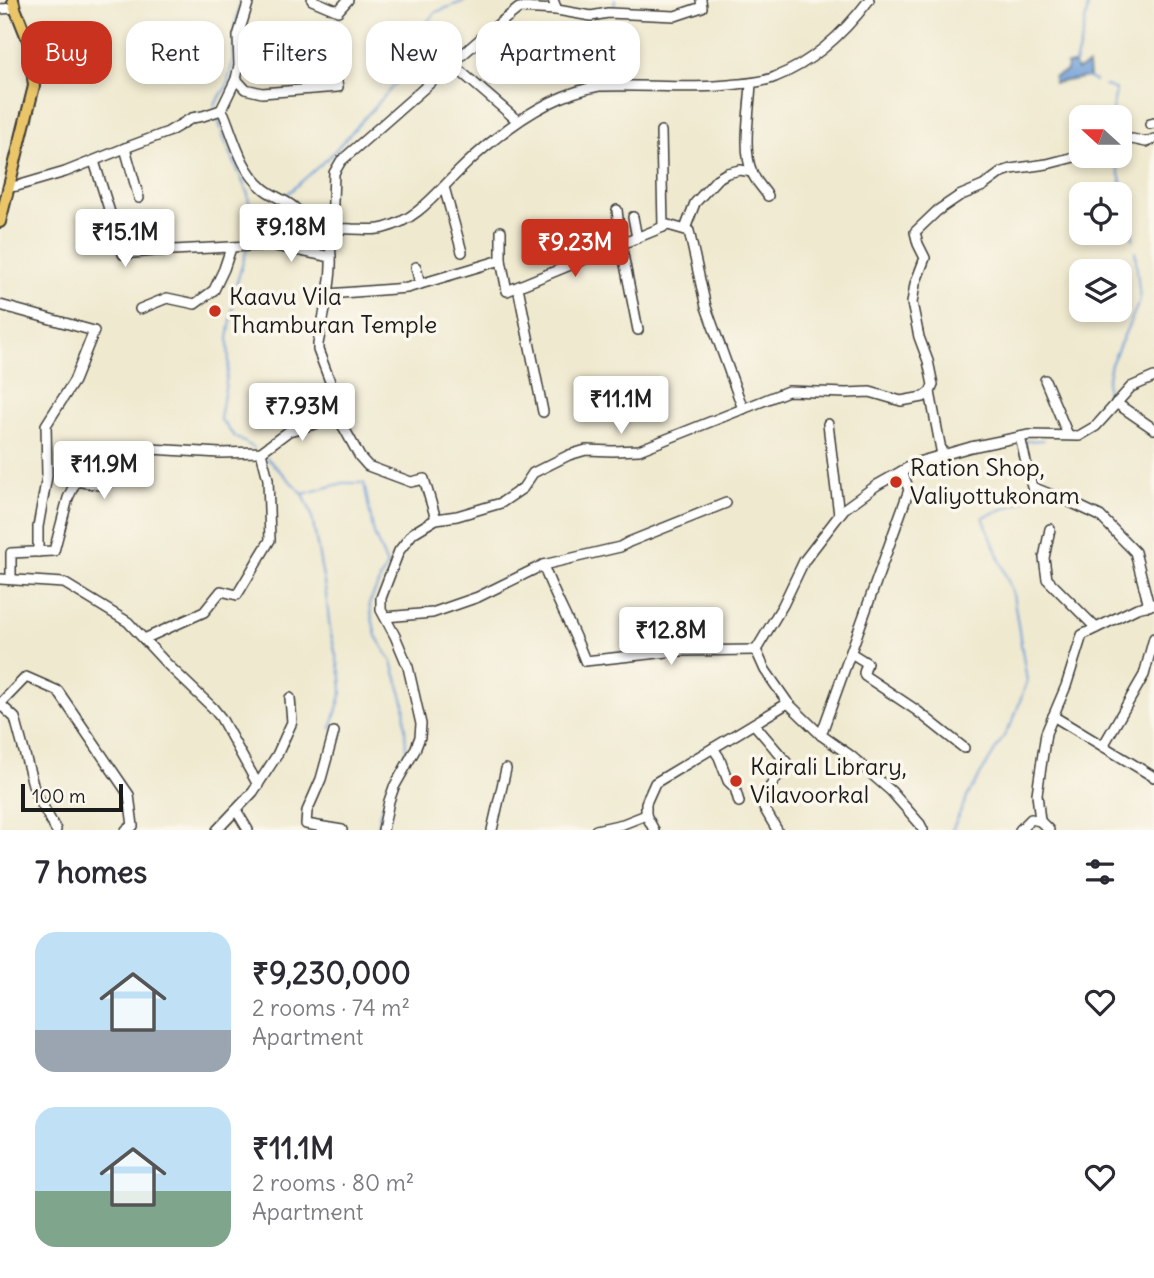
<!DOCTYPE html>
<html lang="en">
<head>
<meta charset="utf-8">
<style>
	:root { --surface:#fff; --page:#f7f7f7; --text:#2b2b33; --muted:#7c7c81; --accent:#c8321e }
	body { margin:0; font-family:Delius,sans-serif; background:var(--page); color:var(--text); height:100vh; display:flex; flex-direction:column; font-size:26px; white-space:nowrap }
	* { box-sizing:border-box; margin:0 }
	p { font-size:23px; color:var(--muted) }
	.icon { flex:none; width:38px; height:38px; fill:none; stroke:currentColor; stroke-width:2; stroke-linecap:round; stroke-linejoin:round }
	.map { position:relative; height:830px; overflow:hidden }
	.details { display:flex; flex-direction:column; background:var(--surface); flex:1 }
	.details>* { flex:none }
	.banner { position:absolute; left:21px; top:21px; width:700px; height:63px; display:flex; gap:14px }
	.needle { width:46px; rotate:291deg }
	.fabs { position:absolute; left:1069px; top:105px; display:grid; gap:14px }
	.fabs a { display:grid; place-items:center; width:63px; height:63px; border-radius:14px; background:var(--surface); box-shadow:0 4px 10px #0003; font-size:35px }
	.scale { position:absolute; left:21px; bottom:18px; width:102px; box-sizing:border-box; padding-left:7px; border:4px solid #1c1c1c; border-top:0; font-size:19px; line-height:24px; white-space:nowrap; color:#1c1c1c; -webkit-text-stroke:5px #fbf7ec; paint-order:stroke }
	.price { position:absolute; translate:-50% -60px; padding:0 16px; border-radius:7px; background:#fff; color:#222; font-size:23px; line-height:46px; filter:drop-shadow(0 2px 4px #0008) }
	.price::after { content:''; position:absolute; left:50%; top:42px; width:21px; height:16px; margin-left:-10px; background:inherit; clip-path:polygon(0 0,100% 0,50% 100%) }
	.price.on { background:var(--accent); color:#fff }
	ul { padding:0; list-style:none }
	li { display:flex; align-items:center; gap:21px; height:175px; padding:0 35px }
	li span { display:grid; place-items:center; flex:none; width:196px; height:140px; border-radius:21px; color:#555 }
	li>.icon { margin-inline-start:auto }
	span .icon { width:84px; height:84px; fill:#fffc; stroke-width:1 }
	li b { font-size:30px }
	h2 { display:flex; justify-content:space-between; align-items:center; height:84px; padding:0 35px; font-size:30px }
	.pill { padding:0 24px; border-radius:21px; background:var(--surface); box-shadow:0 4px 10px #0003; font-size:24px; line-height:63px }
	.pill.on { background:var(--accent); color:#fff }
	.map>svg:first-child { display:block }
</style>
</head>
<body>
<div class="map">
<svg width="1154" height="830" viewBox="0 0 1154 830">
	<rect width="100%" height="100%" fill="#fbf7ec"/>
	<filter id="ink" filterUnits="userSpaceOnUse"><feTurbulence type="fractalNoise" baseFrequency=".0143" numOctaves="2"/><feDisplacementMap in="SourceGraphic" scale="14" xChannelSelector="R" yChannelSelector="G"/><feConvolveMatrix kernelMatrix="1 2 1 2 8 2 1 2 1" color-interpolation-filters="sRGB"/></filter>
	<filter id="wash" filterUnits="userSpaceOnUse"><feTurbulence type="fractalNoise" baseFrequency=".00686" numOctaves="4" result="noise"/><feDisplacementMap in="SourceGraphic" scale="28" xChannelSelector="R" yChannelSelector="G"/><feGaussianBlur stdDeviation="1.57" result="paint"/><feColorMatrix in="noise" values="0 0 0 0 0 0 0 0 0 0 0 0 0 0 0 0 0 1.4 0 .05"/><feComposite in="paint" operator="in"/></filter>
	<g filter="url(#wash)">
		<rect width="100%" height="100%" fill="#efe9cf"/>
		<polygon fill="#6c9cd6" stroke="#445c79" stroke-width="2" points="1067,64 1073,64 1077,70 1088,65 1089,77 1054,83 1054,77 1066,72"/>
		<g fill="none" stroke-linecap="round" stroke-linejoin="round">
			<g stroke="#6c9cd6" stroke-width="2">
				<polyline points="706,0 707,0"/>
				<polyline points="614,9 615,0"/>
				<polyline points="669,12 696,2"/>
				<polyline points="1074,67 1082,39 1089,0"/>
				<polyline points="1086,77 1095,81"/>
				<polyline points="1104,85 1116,90 1111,117"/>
				<polyline points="214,106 227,86 233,60 233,34 241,0"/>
				<polyline points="218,119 223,136 248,194 251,224"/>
				<polyline points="1114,156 1131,218 1133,239"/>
				<polyline points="285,196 328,158 400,79 433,38 422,28 436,12 467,0"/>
				<polyline points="248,243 251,226 275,205"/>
				<polyline points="247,249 237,282 228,339 229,363 220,419 234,436 254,448"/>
				<polyline points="1089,425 1106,404 1107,381 1111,364 1140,300 1135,251"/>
				<polyline points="1026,445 1026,441 1044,440"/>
				<polyline points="267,458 303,494 311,512 326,594 330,630 341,677 342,692 331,729"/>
				<polyline points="303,494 343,483 364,483 374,534 387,565 369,604 376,636 392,662 404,702 406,751 395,776"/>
				<polyline points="377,830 380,812 385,801"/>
				<polyline points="952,830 968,795 1013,721 1027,681 1013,594 983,517 1021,502 1032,495 1032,492"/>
			</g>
		</g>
	</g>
	<g filter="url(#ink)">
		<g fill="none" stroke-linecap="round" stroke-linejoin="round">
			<defs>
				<g id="minor">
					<polyline points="312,0 338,11 348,0"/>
					<polyline points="553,0 557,10"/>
					<polyline points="0,9 15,8"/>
					<polyline points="452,64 518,121"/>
					<polyline points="236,79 245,89 262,93 338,87 330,49"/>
					<path d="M751,83c-1,24 -9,68 1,89 3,9 11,16 16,24"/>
					<polyline points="221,110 236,79 239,65 238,36 249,0"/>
					<polyline points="1150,124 1154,123"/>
					<polyline points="661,131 663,227"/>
					<polyline points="1120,143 1132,139 1146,142 1154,139"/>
					<polyline points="125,148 139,198"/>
					<polyline points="94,161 123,254 154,251 271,245 331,257"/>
					<path d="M8,187l9,-1 48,-14 60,-24 43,-16 24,-14 11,-2 18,-6 3,4c11,27 17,56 40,75 10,8 22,11 31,19 6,5 10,11 16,15 12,9 28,5 41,6 11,0 22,2 32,-1 32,-8 50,-32 72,-54 12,-12 25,-24 39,-35 29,-24 66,-46 104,-53 46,-2 93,4 139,-2 12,-1 26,-2 37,-7 39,-15 69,-44 94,-77"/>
					<polyline points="444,187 462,252"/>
					<polyline points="617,210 621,244 638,330"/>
					<polyline points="633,217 637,238"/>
					<path d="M324,229c17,26 -1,86 -6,115v6l13,34 2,26 4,8 7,10 16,29 8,9 43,16 13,-3 12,40"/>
					<polyline points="332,229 334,173 341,161 486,34 519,8 557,10 591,16 608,13 675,16 702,7 701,0"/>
					<polyline points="685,229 695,203 717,179 727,173 740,170 752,172"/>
					<polyline points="501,231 501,260 507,291 668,225 689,231 706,307 743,409"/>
					<polyline points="416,267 420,284"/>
					<polyline points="518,287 543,412"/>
					<polyline points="328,294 407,288 501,260"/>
					<polyline points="0,305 94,331 74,381 46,425 47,476 38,527 38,552"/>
					<polyline points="140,309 167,298 195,304 214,290 224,269 231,248"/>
					<polyline points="1045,380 1068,435"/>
					<polyline points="930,392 942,455"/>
					<polyline points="1116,403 1154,429"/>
					<polyline points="828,424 839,515"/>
					<polyline points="1020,437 1032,487 1070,502 1100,516 1135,552 1149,606"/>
					<polyline points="1050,529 1044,558 1047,579 1096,628"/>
					<path d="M543,565c12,33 30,63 42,96l92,-10 79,-1"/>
					<polyline points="0,579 64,583 128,622 166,663 213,708 221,718 258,785"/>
					<polyline points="11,579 11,553 54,551 68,498 76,481 105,486 124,456 133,448 220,453 261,452 289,431 337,418"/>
					<polyline points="385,617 432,613 478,597 543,565 620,547 629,542 726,503"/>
					<polyline points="144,639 204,612 221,591 237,595 270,540 268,479 261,452"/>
					<polyline points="851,653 867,663 864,673 865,676 916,710 964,748"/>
					<polyline points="788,703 821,735 851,756 891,791 920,824 923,830"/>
					<polyline points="0,704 26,677 58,691 129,795 133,826 126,830"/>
					<polyline points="0,704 15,718 35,792 56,830"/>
					<polyline points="1053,716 1154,777"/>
					<polyline points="754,724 787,763 760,801 777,830"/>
					<polyline points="334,732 321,779 307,811 306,824 342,830"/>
					<polyline points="821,735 909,490 902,471"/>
					<polyline points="1103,746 1144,675 1154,638"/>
					<polyline points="713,748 719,757 728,781 735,788 739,802"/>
					<polyline points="236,810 248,830"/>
					<polyline points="646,815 654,830"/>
					<polyline points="1040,821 1037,794 1046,733 1066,686 1082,635 1137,608 1154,604"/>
					<polyline points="217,830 253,792 277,755 292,722 290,698"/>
					<polyline points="383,830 389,801 394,787 415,750 420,737 421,724 408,667 395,636 381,610 381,598 399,551 413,533 436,519 457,516 501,503 523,488 533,473 569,455 586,450 613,451 639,450 788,391 846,393 870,392 901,401 923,397 930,392 933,385 928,361 919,337 912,303 915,284 925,258 918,244 915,232 937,211 959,196 983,186 1002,172 1011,169 1047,164 1082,155"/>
					<polyline points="492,830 506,769"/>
					<polyline points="596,830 623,824 646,815 646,803 655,783 788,703 765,670 756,650 783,605 804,561 844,509 877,485 918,462 971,447 1029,435 1079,436 1096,426 1131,387 1154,377"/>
					<polyline points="1020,830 1031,819 1040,821 1049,830"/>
				</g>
				<polyline id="major" points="0,222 34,86 29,43 15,8 13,0"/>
			</defs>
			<use href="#minor" stroke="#3c3b37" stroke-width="12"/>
			<use href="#major" stroke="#3c3b37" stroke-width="14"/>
			<use href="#minor" stroke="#fff" stroke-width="9"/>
			<use href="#major" stroke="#ebc669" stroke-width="10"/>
		</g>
	</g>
	<g fill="#c8321e" stroke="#fbf7ec" stroke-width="2.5">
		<circle cx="215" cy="311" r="7"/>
		<circle cx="896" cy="482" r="7"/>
		<circle cx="736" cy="781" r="7"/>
	</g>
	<g text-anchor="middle" stroke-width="7" stroke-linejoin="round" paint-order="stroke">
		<g font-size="24" fill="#1c1c1c" stroke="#fbf7ec" text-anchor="start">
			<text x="229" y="305">Kaavu Vila<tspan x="229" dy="28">Thamburan Temple</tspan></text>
			<text x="910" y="476">Ration Shop,<tspan x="910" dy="28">Valiyottukonam</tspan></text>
			<text x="750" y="775">Kairali Library,<tspan x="750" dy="28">Vilavoorkal</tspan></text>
		</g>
	</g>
</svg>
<div class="fabs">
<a><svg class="needle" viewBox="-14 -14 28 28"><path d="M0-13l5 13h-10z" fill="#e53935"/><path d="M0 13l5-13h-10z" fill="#7c7c81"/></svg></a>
<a><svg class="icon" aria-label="locate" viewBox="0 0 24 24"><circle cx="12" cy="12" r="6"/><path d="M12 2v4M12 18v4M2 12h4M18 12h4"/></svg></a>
<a><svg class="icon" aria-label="layers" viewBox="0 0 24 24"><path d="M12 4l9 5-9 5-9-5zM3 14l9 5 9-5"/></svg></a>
</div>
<div class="scale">100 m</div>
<b class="price" style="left:291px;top:264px">₹9.18M</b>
<b class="price" style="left:125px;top:269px">₹15.1M</b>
<b class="price on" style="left:575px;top:279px">₹9.23M</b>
<b class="price" style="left:621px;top:436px">₹11.1M</b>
<b class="price" style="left:302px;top:443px">₹7.93M</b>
<b class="price" style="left:104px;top:501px">₹11.9M</b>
<b class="price" style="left:671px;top:667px">₹12.8M</b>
<div class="banner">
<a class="pill on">Buy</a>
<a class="pill">Rent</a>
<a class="pill">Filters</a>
<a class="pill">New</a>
<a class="pill">Apartment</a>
</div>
</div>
<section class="details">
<h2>7 homes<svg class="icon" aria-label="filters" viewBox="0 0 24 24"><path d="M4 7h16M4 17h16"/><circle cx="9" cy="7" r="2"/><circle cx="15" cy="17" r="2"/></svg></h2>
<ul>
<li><span style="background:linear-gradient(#bfe0f5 70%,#9aa5b1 0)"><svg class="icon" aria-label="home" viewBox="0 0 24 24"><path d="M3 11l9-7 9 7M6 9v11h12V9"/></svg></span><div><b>₹9,230,000</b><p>2 rooms · 74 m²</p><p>Apartment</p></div><svg class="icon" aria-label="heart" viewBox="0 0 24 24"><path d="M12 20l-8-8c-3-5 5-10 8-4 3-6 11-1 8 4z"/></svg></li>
<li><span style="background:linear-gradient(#bfe0f5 60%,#7fa58c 0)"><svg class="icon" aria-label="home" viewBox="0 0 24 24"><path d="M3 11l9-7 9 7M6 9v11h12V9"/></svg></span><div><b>₹11.1M</b><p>2 rooms · 80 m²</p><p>Apartment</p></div><svg class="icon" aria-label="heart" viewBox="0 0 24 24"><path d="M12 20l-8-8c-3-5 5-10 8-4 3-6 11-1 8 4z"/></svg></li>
</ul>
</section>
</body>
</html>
